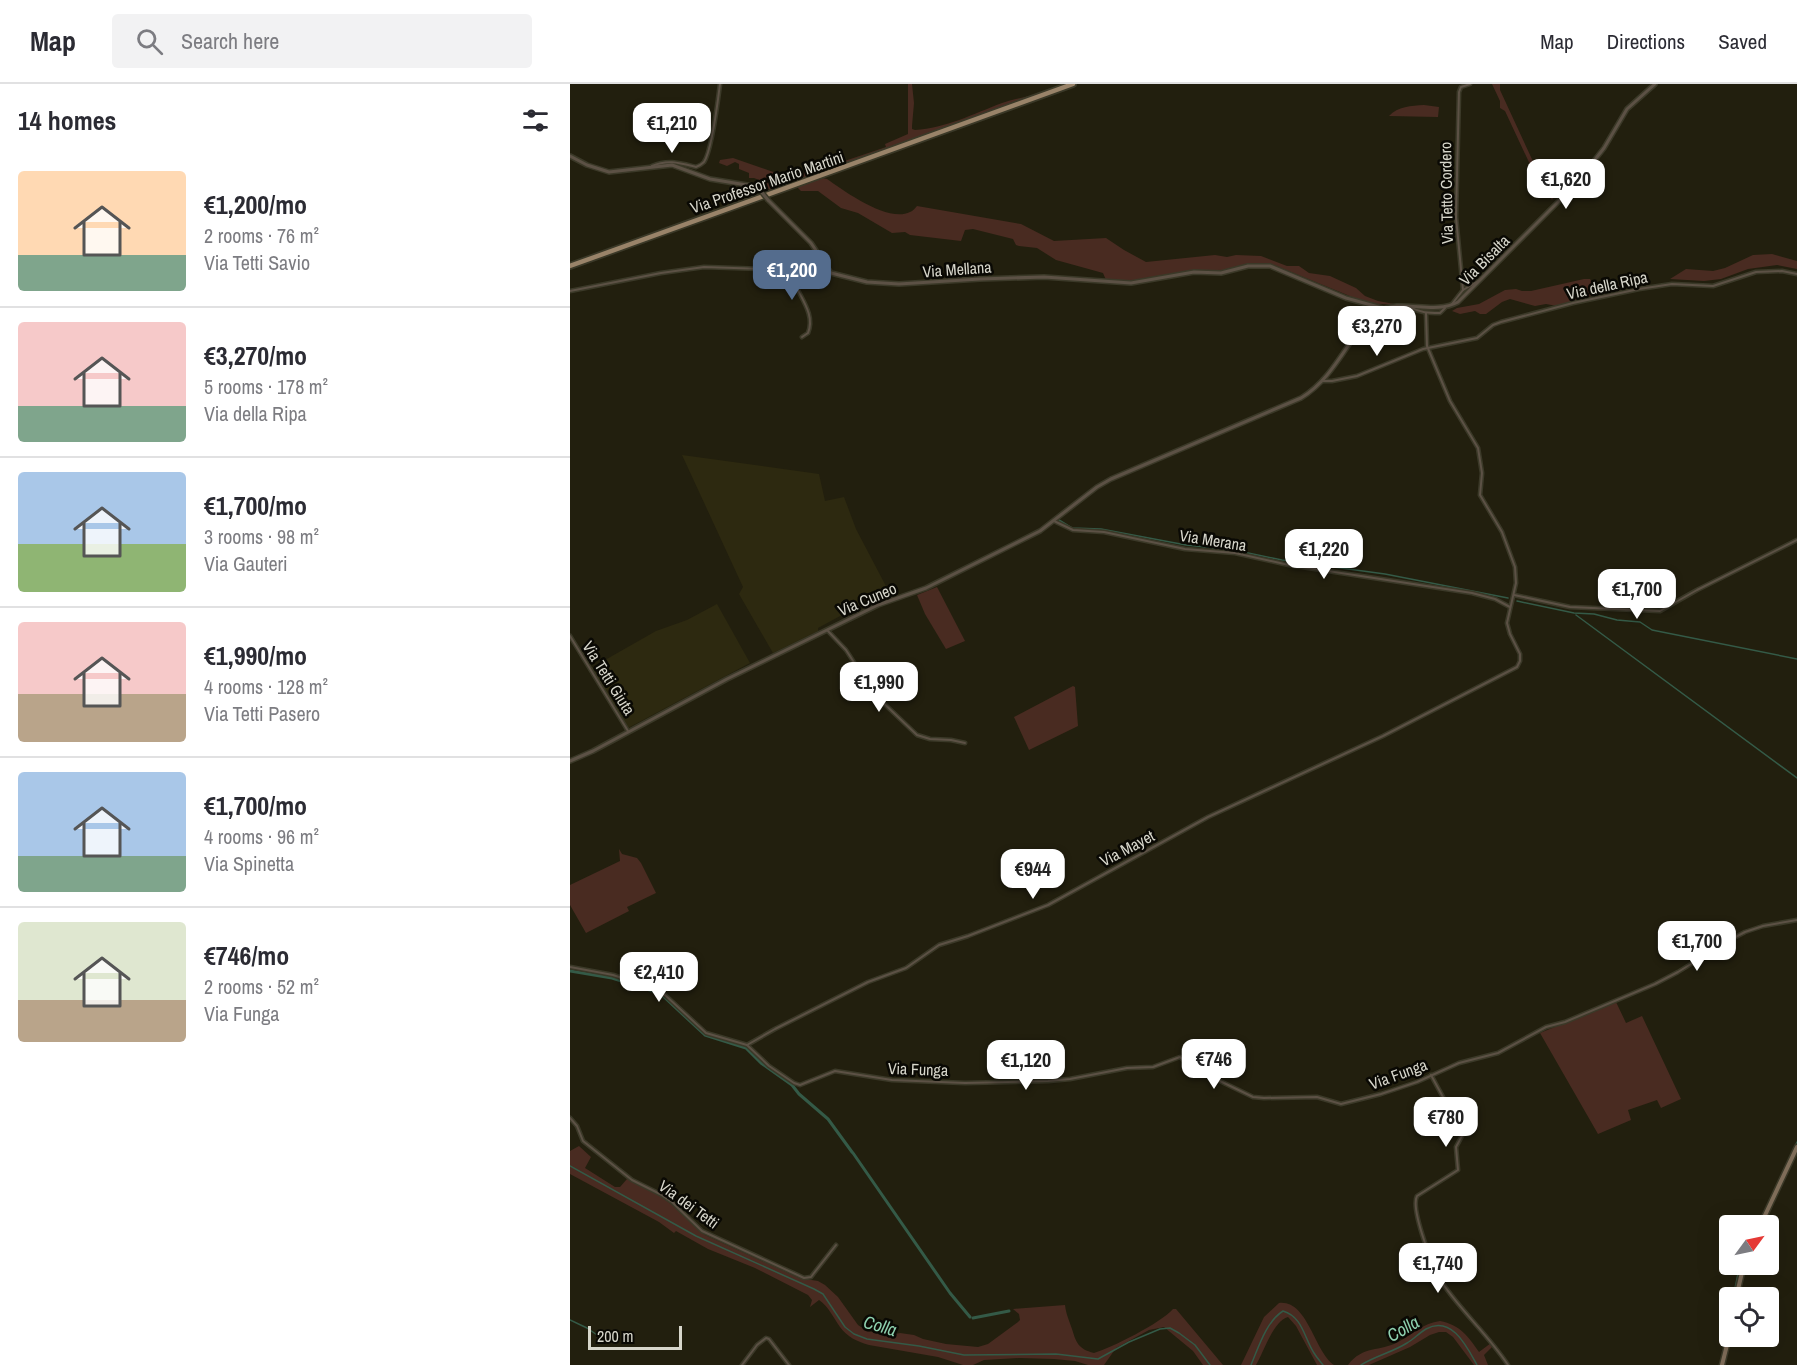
<!DOCTYPE html>
<html lang="en">
<head>
<meta charset="utf-8">
<style>
	:root { --surface:#fff; --page:#f2f2f3; --text:#2b2b33; --muted:#7c7c81; --line:#e1e1e2; --accent:#546c8d }
	body { margin:0; font-family:"Archivo Narrow",sans-serif; background:var(--page); color:var(--text); height:100vh; display:flex; flex-direction:column; font-size:22px; white-space:nowrap }
	* { box-sizing:border-box; margin:0 }
	p { font-size:20px; color:var(--muted) }
	.icon { flex:none; width:33px; height:33px; fill:none; stroke:currentColor; stroke-width:2; stroke-linecap:round; stroke-linejoin:round }
	.map { position:relative; flex:1; overflow:hidden }
	.drawer { display:flex; flex-direction:column; background:var(--surface); width:570px }
	.drawer>* { flex:none }
	.needle { width:39px; rotate:57deg }
	.buttons { position:absolute; left:1149px; top:1131px; display:grid; gap:12px }
	.buttons a { display:grid; place-items:center; width:60px; height:60px; border-radius:6px; background:var(--surface); box-shadow:0 6px 24px #0002; font-size:30px }
	.scale { position:absolute; left:18px; bottom:15px; width:94px; box-sizing:border-box; padding-left:6px; border:3px solid #d7d6cb; border-top:0; font-size:16px; line-height:21px; white-space:nowrap; color:#d7d6cb; -webkit-text-stroke:4px #0a0904; paint-order:stroke }
	.price { position:absolute; translate:-50% -51px; padding:0 14px; border-radius:12px; background:#fff; color:#222; font-size:20px; line-height:39px; filter:drop-shadow(0 2px 3px #0008) }
	.price::after { content:''; position:absolute; left:50%; top:36px; width:18px; height:14px; margin-left:-9px; background:inherit; clip-path:polygon(0 0,100% 0,50% 100%) }
	.price.current { background:var(--accent); color:#fff }
	ul { padding:0; list-style:none }
	li { display:flex; align-items:center; gap:18px; height:150px; padding:0 18px }
	li+li { border-top:2px solid var(--line) }
	li span { display:grid; place-items:center; flex:none; width:168px; height:120px; border-radius:6px; color:#555 }
	li>.icon { margin-inline-start:auto }
	span .icon { width:72px; height:72px; fill:#fffc; stroke-width:1 }
	li b { font-size:26px }
	h2 { display:flex; justify-content:space-between; align-items:center; height:72px; padding:0 18px; font-size:26px }
	header { display:flex; align-items:center; gap:36px; box-sizing:border-box; height:84px; padding:0 30px; background:var(--surface); border-bottom:2px solid var(--line) }
	header strong { font-size:28px }
	nav { display:flex; gap:33px; margin-inline-start:auto; font-size:21px }
	.search { width:420px; height:54px; background:var(--page); display:flex; align-items:center; gap:15px; box-sizing:border-box; padding:0 21px; border-radius:6px; color:var(--muted); font-size:22px }
	main { display:flex; flex:1; min-height:0 }
	.map>svg:first-child { display:block }
</style>
</head>
<body>
<header>
<strong>Map</strong>
<div class="search"><svg class="icon" aria-label="search" viewBox="0 0 24 24"><circle cx="10" cy="10" r="6"/><path d="M15 15l6 6"/></svg>Search here</div>
<nav><a>Map</a><a>Directions</a><a>Saved</a></nav>
</header>
<main>
<section class="drawer">
<h2>14 homes<svg class="icon" aria-label="filters" viewBox="0 0 24 24"><path d="M4 7h16M4 17h16"/><circle cx="9" cy="7" r="2"/><circle cx="15" cy="17" r="2"/></svg></h2>
<ul>
<li><span style="background:linear-gradient(#ffd9b3 70%,#7fa58c 0)"><svg class="icon" aria-label="home" viewBox="0 0 24 24"><path d="M3 11l9-7 9 7M6 9v11h12V9"/></svg></span><div><b>€1,200/mo</b><p>2 rooms · 76 m²</p><p>Via Tetti Savio</p></div></li>
<li><span style="background:linear-gradient(#f6c9c9 70%,#7fa58c 0)"><svg class="icon" aria-label="home" viewBox="0 0 24 24"><path d="M3 11l9-7 9 7M6 9v11h12V9"/></svg></span><div><b>€3,270/mo</b><p>5 rooms · 178 m²</p><p>Via della Ripa</p></div></li>
<li><span style="background:linear-gradient(#a9c7e8 60%,#8fb573 0)"><svg class="icon" aria-label="home" viewBox="0 0 24 24"><path d="M3 11l9-7 9 7M6 9v11h12V9"/></svg></span><div><b>€1,700/mo</b><p>3 rooms · 98 m²</p><p>Via Gauteri</p></div></li>
<li><span style="background:linear-gradient(#f6c9c9 60%,#b9a48a 0)"><svg class="icon" aria-label="home" viewBox="0 0 24 24"><path d="M3 11l9-7 9 7M6 9v11h12V9"/></svg></span><div><b>€1,990/mo</b><p>4 rooms · 128 m²</p><p>Via Tetti Pasero</p></div></li>
<li><span style="background:linear-gradient(#a9c7e8 70%,#7fa58c 0)"><svg class="icon" aria-label="home" viewBox="0 0 24 24"><path d="M3 11l9-7 9 7M6 9v11h12V9"/></svg></span><div><b>€1,700/mo</b><p>4 rooms · 96 m²</p><p>Via Spinetta</p></div></li>
<li><span style="background:linear-gradient(#dfe7d0 65%,#b9a48a 0)"><svg class="icon" aria-label="home" viewBox="0 0 24 24"><path d="M3 11l9-7 9 7M6 9v11h12V9"/></svg></span><div><b>€746/mo</b><p>2 rooms · 52 m²</p><p>Via Funga</p></div></li>
</ul>
</section>
<div class="map">
<svg width="1227" height="1281" viewBox="0 0 1227 1281">
	<rect width="100%" height="100%" fill="#221f0e"/>
	<g fill="#2d2910">
		<polygon points="112,371 249,390 255,417 274,413 286,445 318,506 248,544 248,547 203,569 169,510 173,503"/>
		<polygon points="147,520 180,579 58,644 21,584 86,547 117,536"/>
	</g>
	<g fill="#492b21">
		<path d="M338,0h4l2,19 -2,23v3l3,1c31,-2 58,-16 87,-27 12,-4 24,-6 37,-9l-258,93 -1,-3h-4l-3,4 -9,3v-9l-10,-4h-5v-5l-10,-4v-5l-4,-2 -8,4 -8,-3 1,-3 13,-2 49,17 10,-3 8,2 21,-8 6,1 59,-20 -1,-3 23,-10z"/>
		<polygon points="922,0 930,0 930,6 967,86 984,113 982,116 964,89 935,27 930,24 930,17"/>
		<path d="M854,21l15,2 -1,10 -49,-1c9,-10 22,-10 35,-11z"/>
		<path d="M253,94l4,1c17,12 61,44 83,33 3,-1 5,-4 7,-6l104,18 33,17 52,-3 18,12 22,12 69,-7 12,2 9,-2 25,1 26,10h12l10,7 21,3 26,12 9,8 13,5 22,4 -23,-1 -20,-5 -83,-34 -19,-1 -34,8 -29,-1 -47,9h-39l-3,-7 -47,-13 -19,-12 -18,-2 -3,-1 -3,-6 -40,-10 -8,1 -4,11 -51,-6 -5,-3 -13,1 -34,-20 -17,-5 -23,-17h-17l-6,-6z"/>
		<polygon points="1202,170 1227,177 1227,185 1207,181 1178,185 1151,195 1134,197 1100,195 1116,185 1143,187 1155,184 1183,171"/>
		<polygon points="1014,195 1020,195 1025,203 1027,204 1050,201 1050,207 1021,212 987,222 976,220 965,222 940,215 932,218 916,230 910,230 905,227 890,230 882,227 887,224 909,220 935,206 946,205 952,207 961,207"/>
		<polygon points="367,503 395,557 376,565 355,530 347,511"/>
		<polygon points="503,602 505,603 508,642 459,666 444,633"/>
		<polygon points="49,765 52,770 67,774 71,779 86,809 57,823 59,827 16,849 0,821 0,801 50,777"/>
		<polygon points="1046,918 1056,939 1072,932 1111,1015 1091,1024 1087,1016 1058,1026 1061,1036 1028,1050 970,949"/>
		<path d="M9,1062l12,11 -6,11 30,19h5l7,-8 30,15 14,10 34,31 94,43 19,3 7,4 13,12 20,28 9,6 24,4 9,-2 14,2 9,4 23,5 32,3 10,-3 30,-22 2,-2 -1,-6 -6,-5 52,-4c1,9 4,15 7,24 4,13 6,20 22,24 17,-5 67,-30 79,-44h3l47,56h-20l-10,-14 -29,-24 -15,3 -33,18 -12,17h-16l-13,-4 -21,-2 -35,-1 -35,2 -11,5h-10l-25,-8 -69,-12c-11,-3 -22,-8 -29,-18 -7,-10 -11,-20 -21,-27l-9,7 2,-7 -4,-5 -53,-27 -47,-19 -32,-18 -2,2 -15,-11 -89,-48v-23z"/>
		<path d="M709,1219c29,-3 35,48 55,62h-17l-21,-39 -8,-9c-15,4 -24,35 -32,48h-15l23,-48z"/>
		<path d="M870,1237c20,4 28,15 39,31l12,-9 1,4 -8,8 4,10h-14l-21,-28 -7,-5h-7l-9,3 -20,12 -41,18h-21c15,-20 32,-13 50,-23 15,-8 25,-19 42,-21z"/>
	</g>
	<g fill="none" stroke-linecap="round" stroke-linejoin="round">
		<g stroke="#345a47" stroke-width="1.5">
			<polyline points="489,436 502,444 531,445 616,461 664,466 712,476 815,490 938,514"/>
			<polyline points="947,517 1004,529 1024,530 1047,536 1070,538 1082,546 1227,575"/>
			<polyline points="1006,531 1227,694"/>
			<polyline points="0,1082 126,1152 244,1205 253,1210 275,1243 284,1250 297,1255 349,1262 394,1271 486,1270 528,1275 559,1258 590,1245 600,1244 609,1249 625,1261 640,1281"/>
			<polyline points="1188,1142 1227,1058"/>
			<polyline points="1163,1214 1170,1180"/>
			<polyline points="0,1236 17,1244 30,1253"/>
			<polyline points="1158,1238 1160,1230"/>
			<path d="M681,1281c8,-19 15,-43 32,-54 20,6 21,27 31,42 3,5 6,8 9,12"/>
			<path d="M791,1281c14,-9 32,-13 46,-22 7,-4 12,-10 19,-14 26,-14 41,18 51,36"/>
		</g>
		<g stroke="#345a47" stroke-width="3">
			<polyline points="0,887 42,894 86,908 92,911 135,951 176,964 191,979 222,1001 229,1010 258,1035 282,1068"/>
			<polyline points="283,1069 380,1209 400,1233"/>
			<polyline points="403,1234 439,1227"/>
		</g>
		<defs>
			<g id="minor">
				<path d="M82,82c16,-7 28,-3 44,1 5,-2 5,-2 8,-5 8,-12 14,-62 16,-78"/>
				<path d="M220,186c4,22 27,41 18,63l-6,4"/>
				<polyline points="893,206 910,196"/>
				<polyline points="0,207 91,189 134,183 220,186 252,191 261,189"/>
				<polyline points="882,220 893,206 886,133 889,8 891,3 900,0"/>
				<path d="M840,223c10,6 19,6 30,6l5,-5"/>
				<polyline points="753,297 762,297 787,292 853,265 907,254 923,241 931,238 1003,219 1069,205 1102,200 1143,202 1186,188 1212,187 1227,190"/>
				<polyline points="484,437 503,446 534,448 615,465 665,469 719,481 902,509 925,515 940,523"/>
				<polyline points="944,511 1000,523 1090,527 1127,506 1227,456"/>
				<polyline points="257,546 276,566 305,611 347,651 360,655 381,656 395,659"/>
				<polyline points="0,552 58,647"/>
				<polyline points="0,883 43,891 74,901 95,911 136,949 177,961 199,982 224,999 230,1001 265,987 322,996 395,999 478,997 500,995 557,984 583,983 610,973 621,983 683,1013 694,1014 747,1013 771,1020 811,1010 847,998 889,979 928,969 976,943 995,938 1085,900 1108,888 1158,857 1175,848 1193,842 1227,836"/>
				<polyline points="177,961 205,945 298,898 336,884 369,861 398,852 478,821 638,733 813,652 947,583 950,577 950,570 940,550 937,539 946,499 945,483 932,448 910,411 912,389 908,364 880,317 857,262 856,229"/>
				<path d="M861,991l32,59 -7,13 2,23 -41,26c-7,13 17,75 26,88 20,29 46,52 65,81"/>
				<polyline points="0,1034 7,1042 13,1057 62,1096 90,1110 102,1118 132,1147 234,1194 241,1193 244,1189 266,1161"/>
				<polyline points="172,1281 187,1261 196,1254 199,1255 219,1281"/>
			</g>
			<g id="tertiary">
				<polyline points="0,72 17,81 39,88 102,81 140,95 183,102 190,106"/>
				<polyline points="198,116 241,159 261,189 297,198 329,200 410,195 474,193 561,199 624,188 651,189 678,182 700,182 776,214 812,224"/>
				<path d="M0,677l23,-10 134,-72 51,-25 100,-49 48,-17 114,-57 57,-44 14,-8 190,-81c23,-14 36,-36 51,-58 7,-10 14,-22 25,-28 25,-15 55,4 81,-10l118,-118 28,-36 23,-39 28,-25"/>
			</g>
			<g id="secondary">
				<polyline points="1190,1142 1227,1063"/>
				<polyline points="1166,1214 1174,1180"/>
				<polyline points="1152,1281 1160,1249"/>
			</g>
			<polyline id="primary" points="0,182 503,0"/>
		</defs>
		<use href="#minor" stroke="#3b3928" stroke-width="5"/>
		<use href="#tertiary" stroke="#3b3928" stroke-width="6"/>
		<use href="#secondary" stroke="#3b3928" stroke-width="7"/>
		<use href="#primary" stroke="#3b3928" stroke-width="8"/>
		<use href="#minor" stroke="#5c5145" stroke-width="2"/>
		<use href="#tertiary" stroke="#5c5145" stroke-width="3"/>
		<use href="#secondary" stroke="#7f6d59" stroke-width="4"/>
		<use href="#primary" stroke="#998369" stroke-width="4.5"/>
		<defs>
			<polyline id="tertiary-bridge" points="190,106 198,116"/>
		</defs>
		<use href="#tertiary-bridge" stroke="#3b3928" stroke-width="6" stroke-linecap="butt"/>
		<use href="#tertiary-bridge" stroke="#5c5145" stroke-width="3"/>
	</g>
	<g text-anchor="middle" stroke-width="5" stroke-linejoin="round" paint-order="stroke">
		<g font-size="16" fill="#d7d6cb" stroke="#0a0904">
			<text transform="translate(197 98) rotate(-19)" y="6">Via Professor Mario Martini</text>
			<text transform="translate(876 109) rotate(-91)" y="6">Via Tetto Cordero</text>
			<text transform="translate(914 176) rotate(-45)" y="6">Via Bisalta</text>
			<text transform="translate(387 185) rotate(-4)" y="6">Via Mellana</text>
			<text transform="translate(1037 201) rotate(-12)" y="6">Via della Ripa</text>
			<text transform="translate(643 456) rotate(9)" y="6">Via Merana</text>
			<text transform="translate(297 515) rotate(-23)" y="6">Via Cuneo</text>
			<text transform="translate(39 594) rotate(58)" y="6">Via Tetti Giuta</text>
			<text transform="translate(557 764) rotate(-28)" y="6">Via Mayet</text>
			<text transform="translate(348 985) rotate(2)" y="6">Via Funga</text>
			<text transform="translate(828 990) rotate(-20)" y="6">Via Funga</text>
			<text transform="translate(119 1120) rotate(36)" y="6">Via dei Tetti</text>
		</g>
		<g font-size="18" font-style="italic" fill="#8ed1af" stroke="#0a0904">
			<text transform="translate(310 1242) rotate(16)" y="6">Colla</text>
			<text transform="translate(833 1245) rotate(-30)" y="6">Colla</text>
		</g>
	</g>
</svg>
<div class="buttons">
<a><svg class="needle" viewBox="-14 -14 28 28"><path d="M0-13l5 13h-10z" fill="#e53935"/><path d="M0 13l5-13h-10z" fill="#7c7c81"/></svg></a>
<a><svg class="icon" aria-label="locate" viewBox="0 0 24 24"><circle cx="12" cy="12" r="6"/><path d="M12 2v4M12 18v4M2 12h4M18 12h4"/></svg></a>
</div>
<div class="scale">200 m</div>
<b class="price" style="left:102px;top:70px">€1,210</b>
<b class="price" style="left:996px;top:126px">€1,620</b>
<b class="price current" style="left:222px;top:217px">€1,200</b>
<b class="price" style="left:807px;top:273px">€3,270</b>
<b class="price" style="left:754px;top:496px">€1,220</b>
<b class="price" style="left:1067px;top:536px">€1,700</b>
<b class="price" style="left:309px;top:629px">€1,990</b>
<b class="price" style="left:463px;top:816px">€944</b>
<b class="price" style="left:1127px;top:888px">€1,700</b>
<b class="price" style="left:89px;top:919px">€2,410</b>
<b class="price" style="left:644px;top:1006px">€746</b>
<b class="price" style="left:456px;top:1007px">€1,120</b>
<b class="price" style="left:876px;top:1064px">€780</b>
<b class="price" style="left:868px;top:1210px">€1,740</b>
</div>
</main>
</body>
</html>
